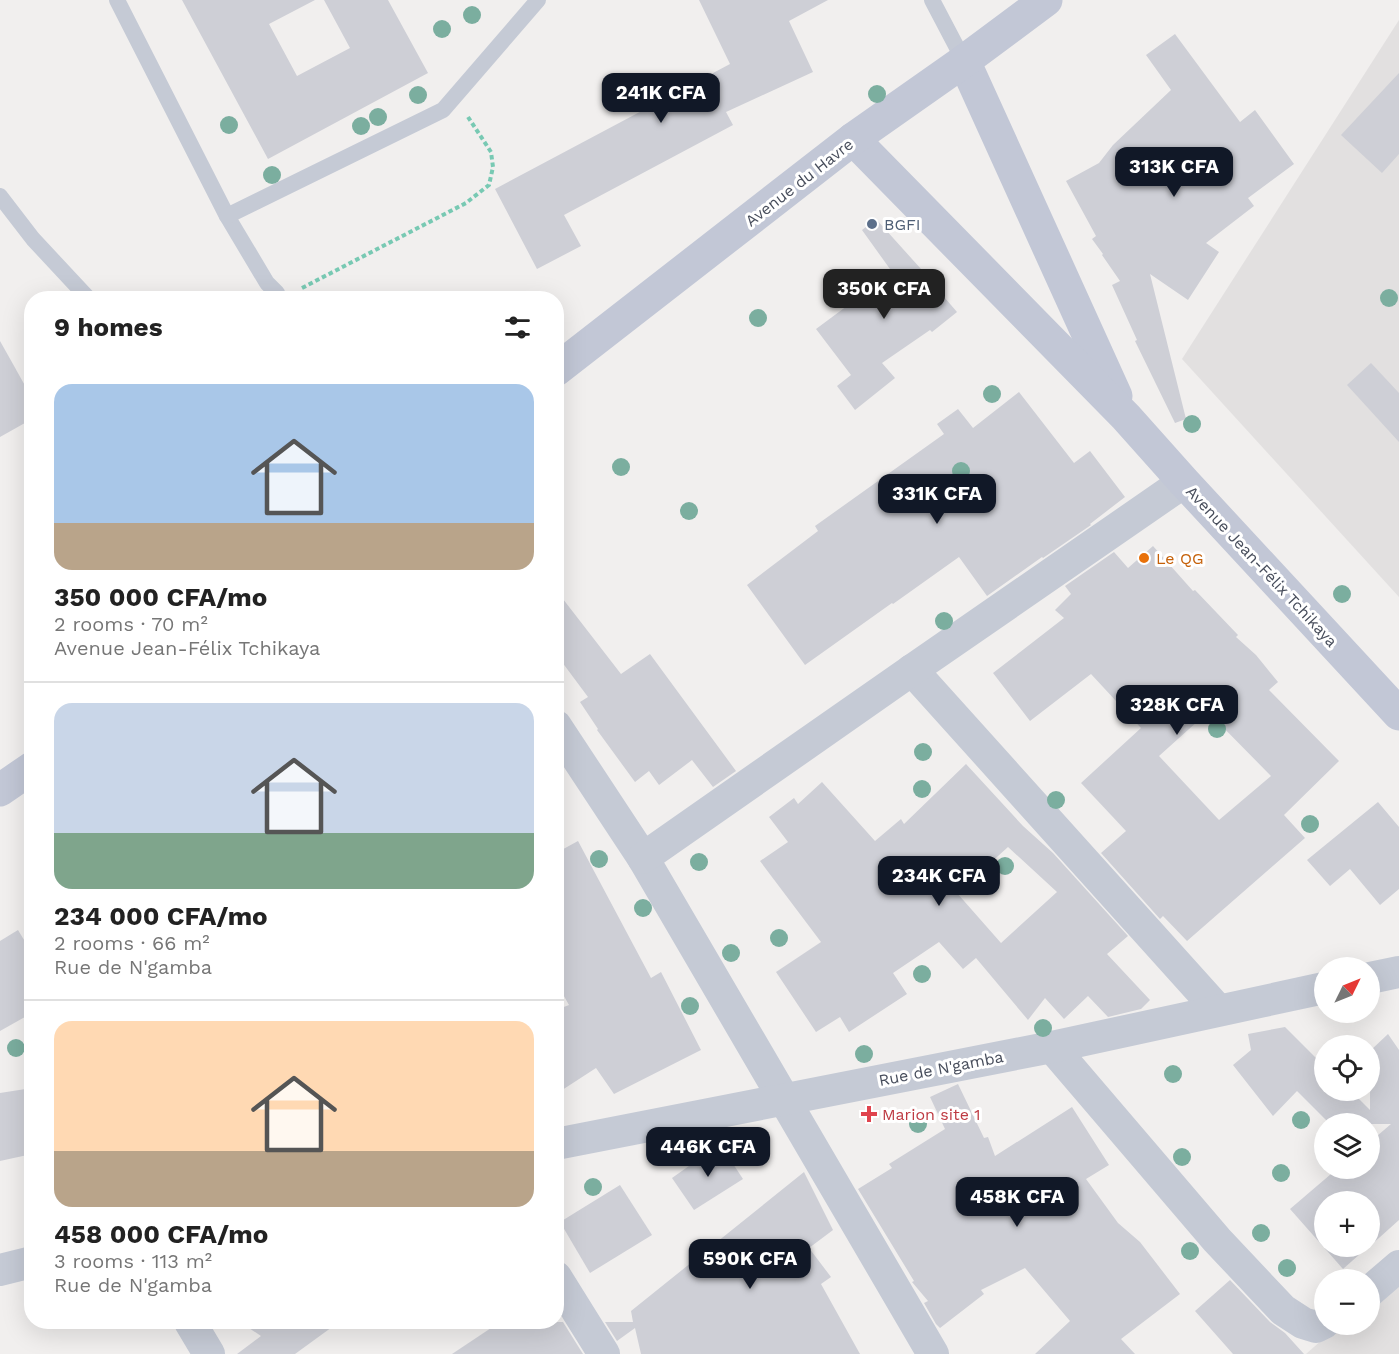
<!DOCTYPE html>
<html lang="en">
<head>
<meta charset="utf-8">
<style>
	:root { --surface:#fff; --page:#f2f2f2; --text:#222; --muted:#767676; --line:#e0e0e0; --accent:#111827 }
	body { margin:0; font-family:"Work Sans",sans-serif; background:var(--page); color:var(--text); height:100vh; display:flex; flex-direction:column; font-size:22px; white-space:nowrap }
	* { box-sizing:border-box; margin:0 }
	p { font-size:20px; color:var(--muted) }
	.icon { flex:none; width:33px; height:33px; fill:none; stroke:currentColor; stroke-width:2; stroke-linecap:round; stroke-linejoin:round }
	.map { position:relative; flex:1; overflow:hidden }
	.sheet { position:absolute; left:24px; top:291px; width:540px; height:1038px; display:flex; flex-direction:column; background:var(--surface); border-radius:24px; box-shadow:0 6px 24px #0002 }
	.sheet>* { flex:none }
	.needle { width:39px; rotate:47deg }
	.buttons { position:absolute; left:1314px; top:957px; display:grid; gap:12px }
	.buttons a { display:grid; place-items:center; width:66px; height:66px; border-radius:50%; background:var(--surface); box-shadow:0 6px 24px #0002; font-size:30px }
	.price { position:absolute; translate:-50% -51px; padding:0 14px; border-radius:12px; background:var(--accent); color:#fff; font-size:20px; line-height:39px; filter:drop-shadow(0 2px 3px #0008) }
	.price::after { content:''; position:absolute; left:50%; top:36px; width:18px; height:14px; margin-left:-9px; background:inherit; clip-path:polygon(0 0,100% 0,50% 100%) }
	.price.current { background:#222; color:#fff }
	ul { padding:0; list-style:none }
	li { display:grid; align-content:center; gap:12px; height:318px; padding:0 30px }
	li+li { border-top:2px solid var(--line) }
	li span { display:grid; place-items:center; height:186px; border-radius:18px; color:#555 }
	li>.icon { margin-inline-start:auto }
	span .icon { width:108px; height:108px; fill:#fffc; stroke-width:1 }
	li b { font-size:26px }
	h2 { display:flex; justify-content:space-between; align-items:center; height:72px; padding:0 30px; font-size:26px }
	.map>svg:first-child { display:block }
</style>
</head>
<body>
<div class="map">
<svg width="1399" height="1354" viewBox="0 0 1399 1354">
	<rect width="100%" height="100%" fill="#f1efee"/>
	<g fill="#e2e0e0">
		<polygon points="1399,20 1399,597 1182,359"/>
		<polygon points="1399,1272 1399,1354 1306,1354 1339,1325 1370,1324 1370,1298"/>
	</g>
	<g fill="#cecfd6" fill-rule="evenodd">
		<polygon points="182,0 315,0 269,24 297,76 350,48 324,0 388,0 428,73 268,159"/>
		<polygon points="699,0 828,0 789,21 813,72 726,112 733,125 564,215 581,246 537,269 495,189 730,64"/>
		<polygon points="1175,34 1240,122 1255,110 1294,164 1248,198 1254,206 1206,243 1219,252 1188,300 1150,274 1186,419 1175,423 1135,341 1137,340 1112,285 1120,281 1102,255 1103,254 1092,239 1096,236 1066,181 1099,163 1113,145 1171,90 1146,55"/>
		<polygon points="1399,73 1399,154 1382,173 1341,135"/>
		<polygon points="876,219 939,289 938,290 957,312 932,332 930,330 882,363 895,378 855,410 837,386 851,375 816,329 847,306 849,308 895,276 862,230"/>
		<polygon points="0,341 32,398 32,419 0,437"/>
		<polygon points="1371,363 1399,393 1399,442 1347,385"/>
		<polygon points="1019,392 1074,463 1090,451 1125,497 1090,524 1091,525 1043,558 1042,557 987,596 959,557 893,604 892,603 805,665 747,585 818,531 815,526 944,434 937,424 958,409 973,428"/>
		<path d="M1153,546l40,45 2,-1 43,45 -2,2 20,18 22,27 -9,8 70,71 -55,54 21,23 -118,103 -24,-25 -3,3 -59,-66 25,-22 -45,-48 60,-55 -50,-54 -61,47 -37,-48 71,-55 -9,-8 16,-16 -6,-8 49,-34 14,16zM1208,712l63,64 -52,44 -60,-64z"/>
		<polygon points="556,590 621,674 650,654 736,771 713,787 692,760 659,785 649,771 635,782 597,730 598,729 580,702 588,697 556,654"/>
		<path d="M966,764l57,62 30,27 75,83 -21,18 43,46 -9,9 -33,8 -20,-21 -24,23 -19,-21 -17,22 -52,-62 -13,11 -24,-27 -46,31 14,21 -58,38 -9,-15 -24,15 -40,-60 45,-30 -61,-81 28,-19 -19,-25 25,-19 4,6 24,-22 53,59 26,-22 3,5zM1008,847l49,45 -56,51 -44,-50z"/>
		<polygon points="1378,802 1399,827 1399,889 1380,905 1350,869 1330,886 1307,860"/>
		<polygon points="578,841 651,978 661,972 701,1050 614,1094 596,1068 556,1094 556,1010 569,1005 556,982 556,853"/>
		<polygon points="18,930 32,953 32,1013 0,1031 0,941"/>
		<polygon points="1285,1027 1324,1066 1324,1090 1350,1090 1370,1110 1370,1051 1388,1034 1399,1050 1399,1220 1370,1246 1370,1202 1324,1202 1324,1246 1369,1246 1343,1269 1290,1209 1338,1168 1370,1168 1370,1142 1391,1124 1330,1124 1297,1091 1273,1116 1233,1065 1251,1050 1248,1034"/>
		<polygon points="958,1084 984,1138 988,1137 995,1156 1072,1107 1109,1165 1086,1179 1118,1223 1140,1242 1180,1294 1121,1339 1135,1354 1035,1354 1070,1321 1025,1268 981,1290 984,1294 940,1328 936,1324 924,1303 928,1301 912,1282 914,1281 858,1189 892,1168 889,1164 945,1129 930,1097"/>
		<polygon points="32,1088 32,1154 0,1161 0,1093"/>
		<polygon points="720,1144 743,1179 694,1210 672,1178"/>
		<polygon points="804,1172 833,1230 809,1248 831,1277 821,1284 860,1354 641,1354 635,1328 617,1341 605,1322 633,1322 631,1311"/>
		<polygon points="620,1185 652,1235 590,1273 560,1222"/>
		<polygon points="1230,1280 1270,1322 1285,1333 1304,1354 1233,1354 1195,1311"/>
		<polygon points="240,1322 339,1322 295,1354 237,1354 261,1336"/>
		<polygon points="500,1322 563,1322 583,1354 452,1354"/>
	</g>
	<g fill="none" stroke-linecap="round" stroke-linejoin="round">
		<polyline stroke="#78c9b3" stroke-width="4" stroke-dasharray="4.5 3" stroke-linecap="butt" points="302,288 466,203 489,185 493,167 491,152 468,117"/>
		<g stroke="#c5cad5" stroke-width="16">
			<polyline points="117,0 227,216 267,283 277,293"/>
			<polyline points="932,0 964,61"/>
			<polyline points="0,196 33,239 88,298"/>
			<polyline points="227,216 443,110 538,0"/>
		</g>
		<g stroke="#c5cad5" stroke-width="32">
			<polyline points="912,670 1218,1010"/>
			<polyline points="556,726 643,858 933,1354"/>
			<polyline points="643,858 912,670 1184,482"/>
			<polyline points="1370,978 1399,972"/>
			<polyline points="1052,1047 1217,1240 1283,1310 1303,1323 1316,1327 1324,1323"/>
			<polyline points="556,1144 1052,1047 1324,988"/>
			<polyline points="0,1270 32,1262"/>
			<polyline points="556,1277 604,1354"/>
			<polyline points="1370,1291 1399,1266"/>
			<polyline points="190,1322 209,1354"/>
		</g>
		<g stroke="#c2c7d6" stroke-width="33">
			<polyline points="964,61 1116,396"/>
			<polyline points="853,139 1126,417 1184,482 1399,714"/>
			<polyline points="556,370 853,139 964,61 1046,0"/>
			<polyline points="0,790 32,768"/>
		</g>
	</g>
	<g fill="#7bae9f">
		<circle cx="472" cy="15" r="9"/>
		<circle cx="442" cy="29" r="9"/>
		<circle cx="877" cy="94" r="9"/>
		<circle cx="418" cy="95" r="9"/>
		<circle cx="378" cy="117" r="9"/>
		<circle cx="229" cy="125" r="9"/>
		<circle cx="361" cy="126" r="9"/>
		<circle cx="272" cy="175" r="9"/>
		<circle cx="1389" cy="298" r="9"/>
		<circle cx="758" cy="318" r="9"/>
		<circle cx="992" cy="394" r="9"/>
		<circle cx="1192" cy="424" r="9"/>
		<circle cx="621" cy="467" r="9"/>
		<circle cx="961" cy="471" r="9"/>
		<circle cx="689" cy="511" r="9"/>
		<circle cx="1342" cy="594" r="9"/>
		<circle cx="944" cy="621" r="9"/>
		<circle cx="1217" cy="729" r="9"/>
		<circle cx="923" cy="752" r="9"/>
		<circle cx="922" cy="789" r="9"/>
		<circle cx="1056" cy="800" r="9"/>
		<circle cx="1310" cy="824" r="9"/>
		<circle cx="599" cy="859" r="9"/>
		<circle cx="699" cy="862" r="9"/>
		<circle cx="1005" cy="866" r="9"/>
		<circle cx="643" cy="908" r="9"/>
		<circle cx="779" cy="938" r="9"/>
		<circle cx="731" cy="953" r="9"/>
		<circle cx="922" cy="974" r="9"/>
		<circle cx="690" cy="1006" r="9"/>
		<circle cx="1043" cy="1028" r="9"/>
		<circle cx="16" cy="1048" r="9"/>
		<circle cx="864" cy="1054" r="9"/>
		<circle cx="1173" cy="1074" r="9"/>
		<circle cx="1301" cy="1120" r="9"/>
		<circle cx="918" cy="1124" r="9"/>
		<circle cx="1182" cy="1157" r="9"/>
		<circle cx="1281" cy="1173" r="9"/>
		<circle cx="593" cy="1187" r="9"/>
		<circle cx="1261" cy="1233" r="9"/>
		<circle cx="1190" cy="1251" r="9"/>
		<circle cx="1287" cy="1268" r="9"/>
	</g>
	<circle fill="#5c6f8a" stroke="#fff" stroke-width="2" cx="872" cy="224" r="6"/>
	<circle fill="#e8710a" stroke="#fff" stroke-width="2" cx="1144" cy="558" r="6"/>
	<path fill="#e0444e" stroke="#fff" stroke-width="2" d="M866 1105h6v6h6v6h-6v6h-6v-6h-6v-6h6z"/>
	<g text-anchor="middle" stroke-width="6" stroke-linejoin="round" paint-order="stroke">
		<g font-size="16" fill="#474d5b" stroke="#fff">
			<text transform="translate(799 182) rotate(-38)" y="6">Avenue du Havre</text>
			<text transform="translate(1262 566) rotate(47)" y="6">Avenue Jean-Félix Tchikaya</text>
			<text transform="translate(941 1068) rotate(-11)" y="6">Rue de N'gamba</text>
		</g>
		<g font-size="16" fill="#4e5e75" stroke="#fff" text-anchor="start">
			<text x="884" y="230">BGFI</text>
		</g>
		<g font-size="16" fill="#c56008" stroke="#fff" text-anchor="start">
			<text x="1156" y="564">Le QG</text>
		</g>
		<g font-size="16" fill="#be3a42" stroke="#fff" text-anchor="start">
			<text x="882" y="1120">Marion site 1</text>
		</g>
	</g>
</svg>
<div class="buttons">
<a><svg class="needle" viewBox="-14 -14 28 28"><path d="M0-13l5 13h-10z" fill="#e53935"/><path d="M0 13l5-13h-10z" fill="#767676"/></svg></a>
<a><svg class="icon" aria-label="locate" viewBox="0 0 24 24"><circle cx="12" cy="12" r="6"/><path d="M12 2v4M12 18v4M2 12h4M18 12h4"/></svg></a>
<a><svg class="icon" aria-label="layers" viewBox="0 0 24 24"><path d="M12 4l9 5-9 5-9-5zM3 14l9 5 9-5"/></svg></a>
<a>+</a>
<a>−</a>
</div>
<b class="price" style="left:661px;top:124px">241K CFA</b>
<b class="price" style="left:1174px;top:198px">313K CFA</b>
<b class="price current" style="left:884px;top:320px">350K CFA</b>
<b class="price" style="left:937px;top:525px">331K CFA</b>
<b class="price" style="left:1177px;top:736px">328K CFA</b>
<b class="price" style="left:939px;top:907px">234K CFA</b>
<b class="price" style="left:708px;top:1178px">446K CFA</b>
<b class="price" style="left:1017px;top:1228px">458K CFA</b>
<b class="price" style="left:750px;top:1290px">590K CFA</b>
<section class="sheet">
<h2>9 homes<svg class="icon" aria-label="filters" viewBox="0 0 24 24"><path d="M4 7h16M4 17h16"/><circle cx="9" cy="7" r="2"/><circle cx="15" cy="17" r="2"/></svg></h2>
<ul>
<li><span style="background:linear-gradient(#a9c7e8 75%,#b9a48a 0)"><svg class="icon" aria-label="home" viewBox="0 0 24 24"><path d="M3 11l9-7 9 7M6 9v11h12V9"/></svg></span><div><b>350 000 CFA/mo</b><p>2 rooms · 70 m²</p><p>Avenue Jean-Félix Tchikaya</p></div></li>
<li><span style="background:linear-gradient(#c9d6e8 70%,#7fa58c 0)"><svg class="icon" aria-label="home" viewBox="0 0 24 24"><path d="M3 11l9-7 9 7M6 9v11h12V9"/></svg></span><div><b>234 000 CFA/mo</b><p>2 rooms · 66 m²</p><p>Rue de N'gamba</p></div></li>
<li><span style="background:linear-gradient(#ffd9b3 70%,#b9a48a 0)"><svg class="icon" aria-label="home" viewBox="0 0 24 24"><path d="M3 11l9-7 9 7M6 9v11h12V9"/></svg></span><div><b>458 000 CFA/mo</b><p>3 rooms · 113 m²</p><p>Rue de N'gamba</p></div></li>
</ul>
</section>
</div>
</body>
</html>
